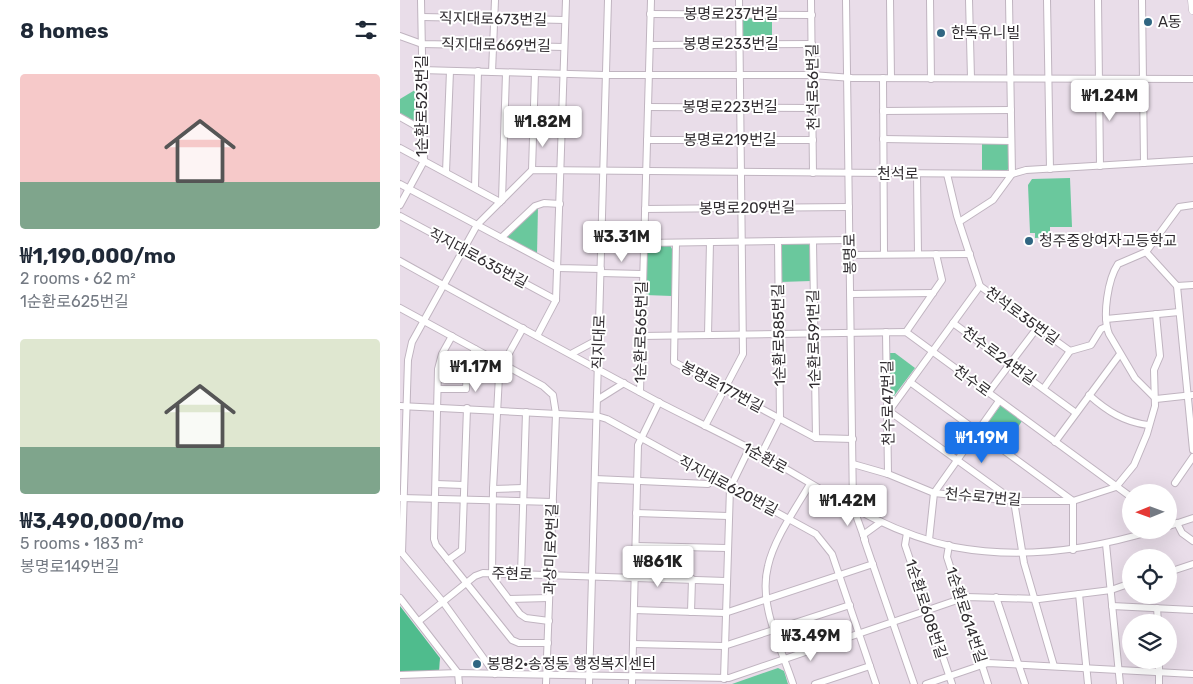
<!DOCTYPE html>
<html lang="en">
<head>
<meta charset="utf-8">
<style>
	:root { --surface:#fff; --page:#f6f6f7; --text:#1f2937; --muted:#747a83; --accent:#1a73e8 }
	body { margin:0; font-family:Rubik,"Noto Sans KR",sans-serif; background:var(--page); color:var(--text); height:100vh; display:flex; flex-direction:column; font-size:19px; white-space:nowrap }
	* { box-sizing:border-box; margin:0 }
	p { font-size:16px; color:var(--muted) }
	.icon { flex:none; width:28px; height:28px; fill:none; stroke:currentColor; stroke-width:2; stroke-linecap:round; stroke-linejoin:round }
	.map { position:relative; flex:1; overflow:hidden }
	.drawer { display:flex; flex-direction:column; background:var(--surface); width:400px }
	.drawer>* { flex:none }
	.needle { width:32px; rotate:269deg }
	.controls { position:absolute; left:722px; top:484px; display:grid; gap:10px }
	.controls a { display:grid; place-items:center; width:55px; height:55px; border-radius:50%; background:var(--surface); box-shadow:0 5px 20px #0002; font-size:25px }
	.price { position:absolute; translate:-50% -42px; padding:0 11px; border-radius:5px; background:#fff; color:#222; font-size:16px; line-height:32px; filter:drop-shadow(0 1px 2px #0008) }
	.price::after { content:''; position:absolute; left:50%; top:30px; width:15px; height:11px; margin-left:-8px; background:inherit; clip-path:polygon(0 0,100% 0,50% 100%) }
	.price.current { background:var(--accent); color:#fff }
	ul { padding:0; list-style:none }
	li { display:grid; align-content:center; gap:10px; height:265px; padding:0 20px }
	li span { display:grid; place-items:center; height:155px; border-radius:5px; color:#555 }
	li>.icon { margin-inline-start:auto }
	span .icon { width:90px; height:90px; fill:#fffc; stroke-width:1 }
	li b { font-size:21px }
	h2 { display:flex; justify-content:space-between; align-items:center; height:60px; padding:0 20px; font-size:21px }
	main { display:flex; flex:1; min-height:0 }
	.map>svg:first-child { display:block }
</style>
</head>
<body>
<main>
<section class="drawer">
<h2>8 homes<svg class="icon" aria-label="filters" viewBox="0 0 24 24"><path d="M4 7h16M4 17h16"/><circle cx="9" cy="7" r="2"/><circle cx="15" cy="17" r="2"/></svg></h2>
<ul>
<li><span style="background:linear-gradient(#f6c9c9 70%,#7fa58c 0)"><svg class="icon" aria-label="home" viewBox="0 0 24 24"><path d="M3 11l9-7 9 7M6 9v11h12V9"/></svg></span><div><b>₩1,190,000/mo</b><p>2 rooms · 62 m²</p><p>1순환로625번길</p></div></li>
<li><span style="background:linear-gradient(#dfe7d0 70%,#7fa58c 0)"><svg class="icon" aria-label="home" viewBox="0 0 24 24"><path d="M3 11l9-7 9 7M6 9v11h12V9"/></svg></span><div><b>₩3,490,000/mo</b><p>5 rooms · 183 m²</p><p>봉명로149번길</p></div></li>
</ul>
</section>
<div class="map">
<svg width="793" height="684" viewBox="0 0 793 684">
	<rect width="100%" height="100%" fill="#e9dde9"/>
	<g fill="#6ac89d">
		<polygon points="344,16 372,16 372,42 345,42 342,40 342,18"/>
		<polygon points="20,87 21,123 17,124 0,113 0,99"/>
		<polygon points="582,142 608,144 609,167 607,171 582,170"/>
		<polygon points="670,178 672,227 650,227 650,237 635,238 635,233 630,233 628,185 632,179"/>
		<polygon points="138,206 137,255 105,239"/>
		<polygon points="407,242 411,247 411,281 380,282 380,247 382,243"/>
		<polygon points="249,245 270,245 272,249 272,296 245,295 246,249"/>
		<polygon points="488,353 495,353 515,368 494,396 490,395"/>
		<polygon points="601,405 622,421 604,448 584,432 583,429"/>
		<polygon points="378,668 384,671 388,684 332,684"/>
	</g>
	<polygon fill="#4fbc8d" points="0,606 40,658 39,672 0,672"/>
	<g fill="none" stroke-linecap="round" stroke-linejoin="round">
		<defs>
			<g id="minor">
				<polyline points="411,0 413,173"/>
				<polyline points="446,0 453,507 465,540"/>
				<polyline points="490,0 491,78"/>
				<polyline points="530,0 531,79"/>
				<polyline points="569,0 571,78"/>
				<polyline points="647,0 650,169"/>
				<polyline points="698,0 700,166"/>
				<polyline points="742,0 744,163"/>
				<polyline points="250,14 412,15"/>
				<polyline points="22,17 165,20"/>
				<polyline points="0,36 22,44 164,47"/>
				<polyline points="250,45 412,44"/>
				<polyline points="21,70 205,75 412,75 452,78 793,79"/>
				<polyline points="92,72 95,0"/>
				<polyline points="483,78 484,254"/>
				<polyline points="248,107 413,108"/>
				<polyline points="483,111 611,110"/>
				<polyline points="0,117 23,130"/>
				<polyline points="483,139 611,141"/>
				<polyline points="247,140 413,140"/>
				<polyline points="0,148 100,202"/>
				<polyline points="132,170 135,73"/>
				<polyline points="46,172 50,71"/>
				<polyline points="517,174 518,254"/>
				<polyline points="547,174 557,216 580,286 670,351"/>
				<polyline points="0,184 158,268 201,269"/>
				<polyline points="75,187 78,71"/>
				<polyline points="102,200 106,73"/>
				<polyline points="0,205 24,161 21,0"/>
				<path d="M793,205l-14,2 -33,45 -28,12c-10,15 -16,52 -9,70l26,44 21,21 37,-4"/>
				<polyline points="245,209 449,207"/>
				<polyline points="0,216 156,300"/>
				<polyline points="559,222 593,200 612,174 609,0"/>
				<polyline points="101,238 135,206 144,203 160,204"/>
				<polyline points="413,241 416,438"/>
				<polyline points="245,243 450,240"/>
				<polyline points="276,243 274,362 416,438 453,439"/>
				<polyline points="746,252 777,286 793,285"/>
				<polyline points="450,255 570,254"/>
				<path d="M0,261c86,48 173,95 260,142 33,17 67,33 100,51 63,35 122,78 194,93 69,13 136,3 201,-17"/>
				<polyline points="201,273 242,274"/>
				<polyline points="580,286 489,411 614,501 624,563 654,666"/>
				<polyline points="777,286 793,450"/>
				<polyline points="451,294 533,293"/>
				<polyline points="0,308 143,386 153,395 156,414 146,684"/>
				<polyline points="706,319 779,312"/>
				<polyline points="553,323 676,413"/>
				<polyline points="123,328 103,364 99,376 93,489 92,577 120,614 126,618 149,621"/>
				<polyline points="486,332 488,474"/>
				<polyline points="506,332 542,280 536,254"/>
				<polyline points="308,335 310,242"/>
				<polyline points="52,336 42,354 38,369 34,539 36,545 112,640 119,643 148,643"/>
				<polyline points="137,336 156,300 166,0"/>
				<polyline points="241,336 506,332 731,497"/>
				<polyline points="171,354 199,339"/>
				<polyline points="510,382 673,501 673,550"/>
				<polyline points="644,388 670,351 691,345 701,329 706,327"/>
				<polyline points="38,389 66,389 67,368 75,349"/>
				<polyline points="240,392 251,0"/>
				<polyline points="588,393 637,328"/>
				<path d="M689,395c18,16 35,27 59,30"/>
				<polyline points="197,400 224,383"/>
				<polyline points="0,406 197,416 207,419 416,534 432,554 476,684"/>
				<polyline points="305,426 343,354 339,0"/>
				<polyline points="655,442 720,354"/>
				<polyline points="361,455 380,417 378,241"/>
				<polyline points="453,464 488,474 534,493 614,501 673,501 716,487 734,465 747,434 755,406 754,370 760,356 756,314"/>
				<polyline points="195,479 308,484 313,479"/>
				<polyline points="775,483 793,457"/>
				<polyline points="36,484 64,485"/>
				<polyline points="93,489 123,488"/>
				<polyline points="1,498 153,502"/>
				<polyline points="236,513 328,516"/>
				<polyline points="777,523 782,533 793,541"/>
				<polyline points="769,526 793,518"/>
				<polyline points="507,533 505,545 552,684"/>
				<polyline points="463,535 481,522"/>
				<polyline points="464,539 514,684"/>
				<polyline points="529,540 534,493 599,401"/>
				<polyline points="706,544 720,684"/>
				<polyline points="549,545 547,557 588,684"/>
				<polyline points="236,546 327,548"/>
				<polyline points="2,553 8,360 12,342 77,225 132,170 612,174 626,170 793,160"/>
				<polyline points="2,553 43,602 95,674"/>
				<polyline points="48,560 62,550 67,408"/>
				<polyline points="769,572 793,564"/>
				<polyline points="121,574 126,412"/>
				<polyline points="679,594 688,684"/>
				<polyline points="596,597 625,684"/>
				<polyline points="0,598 58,673 59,684"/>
				<polyline points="109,599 149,598"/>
				<polyline points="712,606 793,610"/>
				<polyline points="757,608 758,622"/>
				<polyline points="234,610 325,613 473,564"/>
				<polyline points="291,612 292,579"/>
				<polyline points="19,621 75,576 83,573 326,581"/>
				<polyline points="233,644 324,646 450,605"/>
				<polyline points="759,660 759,684"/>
				<polyline points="0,675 58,673 329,678 566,597 639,599 711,590 731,583"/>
				<polyline points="324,679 330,488 349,449"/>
				<polyline points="189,684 208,0"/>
				<polyline points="232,684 238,445 259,402"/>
				<path d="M393,684c-12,-37 -35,-79 -25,-118 6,-27 28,-58 42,-82"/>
				<polyline points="415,684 470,666"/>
				<polyline points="526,684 588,663 793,674"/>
			</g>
			<polyline id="major" points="792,0 793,10"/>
		</defs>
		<use href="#minor" stroke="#c0b4c0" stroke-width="8"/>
		<use href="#major" stroke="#c0b4c0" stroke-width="9"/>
		<use href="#minor" stroke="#fff" stroke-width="6"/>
		<use href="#major" stroke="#fff" stroke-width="8"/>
	</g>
	<g fill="#306682" stroke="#fff" stroke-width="2">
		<circle cx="748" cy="22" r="5"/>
		<circle cx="541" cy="33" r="5"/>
		<circle cx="629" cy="241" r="5"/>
		<circle cx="77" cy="664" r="5"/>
	</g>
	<g text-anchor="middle" stroke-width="4" stroke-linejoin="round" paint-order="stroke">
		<g font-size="15" fill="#312d31" stroke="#fff">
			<text x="331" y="19">봉명로237번길</text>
			<text transform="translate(93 19) rotate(1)" y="5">직지대로673번길</text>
			<text x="331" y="49">봉명로233번길</text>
			<text transform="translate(96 45) rotate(1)" y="5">직지대로669번길</text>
			<text transform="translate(413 87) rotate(-91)" y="5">천석로56번길</text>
			<text transform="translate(22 106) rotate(-90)" y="5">1순환로523번길</text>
			<text x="330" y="112">봉명로223번길</text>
			<text x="330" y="145">봉명로219번길</text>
			<text x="498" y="179">천석로</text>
			<text transform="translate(347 208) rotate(-1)" y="5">봉명로209번길</text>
			<text transform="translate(450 254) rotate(-91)" y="5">봉명로</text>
			<text transform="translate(78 258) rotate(28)" y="5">직지대로635번길</text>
			<text transform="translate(622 316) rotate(36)" y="5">천석로35번길</text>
			<text transform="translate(241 332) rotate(-89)" y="5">1순환로565번길</text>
			<text transform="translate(379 335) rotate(-91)" y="5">1순환로585번길</text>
			<text transform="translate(414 339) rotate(-91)" y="5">1순환로591번길</text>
			<text transform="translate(199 342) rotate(-88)" y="5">직지대로</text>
			<text transform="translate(599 356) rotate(36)" y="5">천수로24번길</text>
			<text transform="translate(572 381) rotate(36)" y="5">천수로</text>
			<text transform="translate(322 387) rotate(28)" y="5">봉명로177번길</text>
			<text transform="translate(488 403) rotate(-91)" y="5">천수로47번길</text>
			<text transform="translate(365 458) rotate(29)" y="5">1순환로</text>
			<text transform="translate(328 486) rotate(28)" y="5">직지대로620번길</text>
			<text transform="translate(583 497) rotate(5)" y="5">천수로7번길</text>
			<text transform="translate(151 549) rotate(-88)" y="5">과상미로9번길</text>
			<text transform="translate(112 574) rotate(2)" y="5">주현로</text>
			<text transform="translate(526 609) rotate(72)" y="5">1순환로608번길</text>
			<text transform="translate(566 615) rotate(72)" y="5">1순환로614번길</text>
		</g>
		<g font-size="15" fill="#312d31" stroke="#fff" text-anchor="start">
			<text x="758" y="27">A동</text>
			<text x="551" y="38">한독유니빌</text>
			<text x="639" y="246">청주중앙여자고등학교</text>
			<text x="87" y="669">봉명2·송정동 행정복지센터</text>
		</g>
	</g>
</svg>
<div class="controls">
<a><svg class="needle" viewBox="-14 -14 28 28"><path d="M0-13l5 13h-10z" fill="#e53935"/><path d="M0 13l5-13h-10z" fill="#747a83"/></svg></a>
<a><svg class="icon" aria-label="locate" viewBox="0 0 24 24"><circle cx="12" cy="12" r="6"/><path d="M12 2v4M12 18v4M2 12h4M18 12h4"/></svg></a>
<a><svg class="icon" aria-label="layers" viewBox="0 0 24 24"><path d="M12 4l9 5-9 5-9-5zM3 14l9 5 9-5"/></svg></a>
</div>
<b class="price" style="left:710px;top:122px">₩1.24M</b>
<b class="price" style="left:143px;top:148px">₩1.82M</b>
<b class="price" style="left:222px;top:263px">₩3.31M</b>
<b class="price" style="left:76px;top:393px">₩1.17M</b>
<b class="price current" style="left:582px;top:464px">₩1.19M</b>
<b class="price" style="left:448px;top:527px">₩1.42M</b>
<b class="price" style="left:258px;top:588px">₩861K</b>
<b class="price" style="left:411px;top:662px">₩3.49M</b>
</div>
</main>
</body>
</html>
